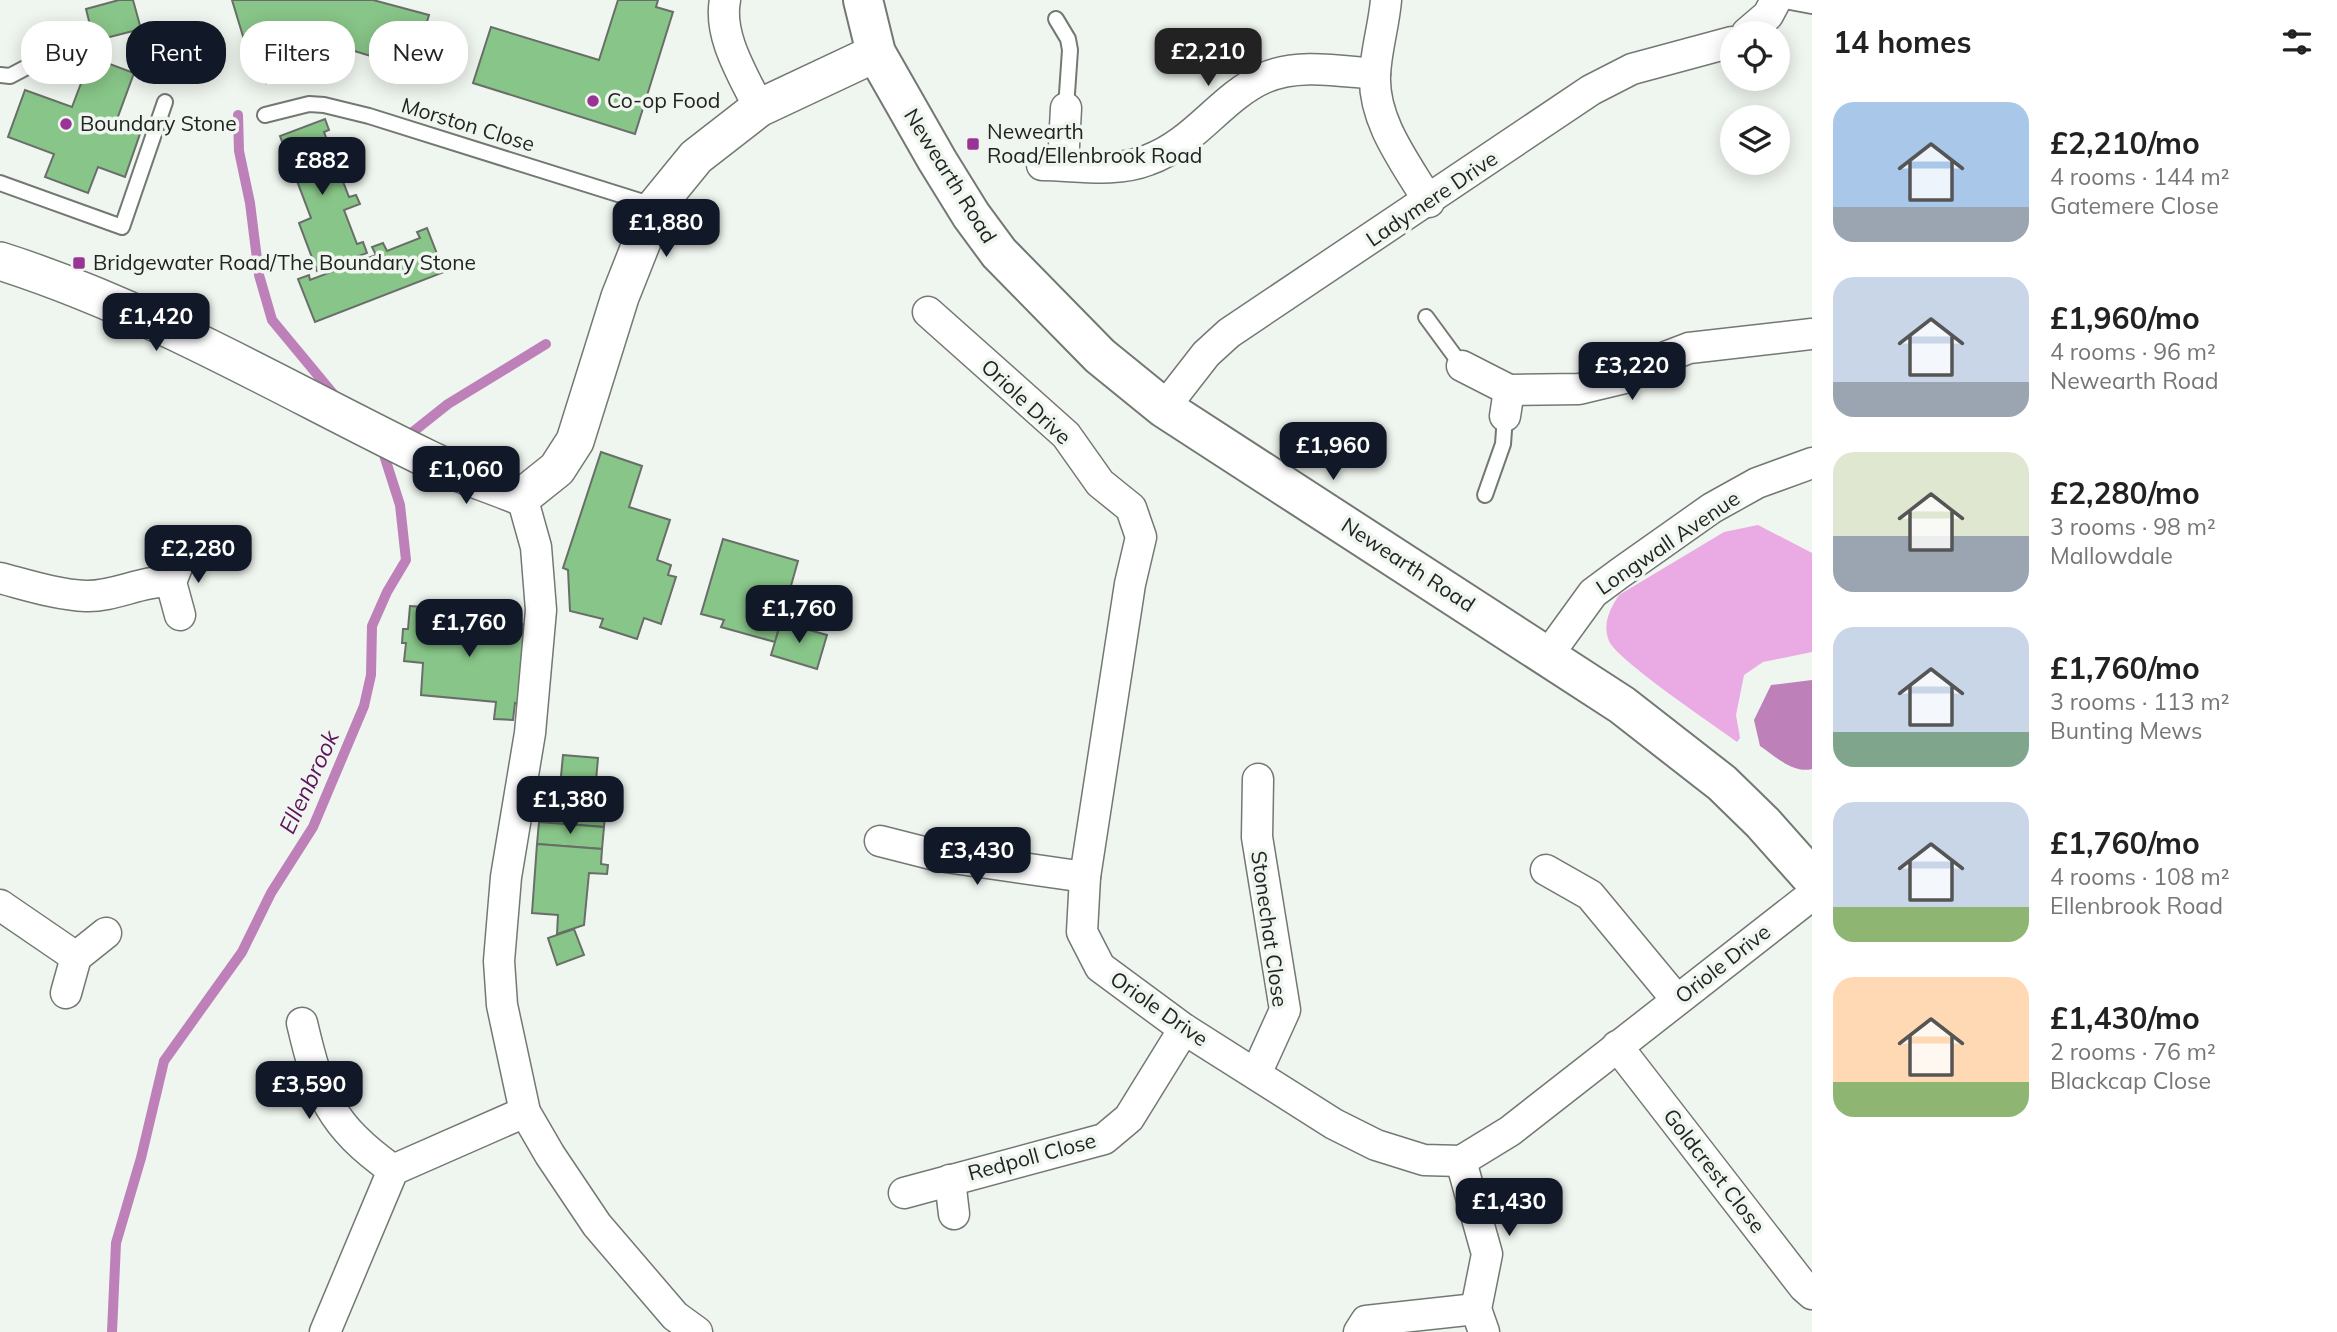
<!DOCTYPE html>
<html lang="en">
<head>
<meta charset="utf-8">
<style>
	:root { --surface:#fff; --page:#f6f6f6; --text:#222; --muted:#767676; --accent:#111827 }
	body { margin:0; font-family:Mulish,sans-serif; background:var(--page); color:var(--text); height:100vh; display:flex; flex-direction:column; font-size:26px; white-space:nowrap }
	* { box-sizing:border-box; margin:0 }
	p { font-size:23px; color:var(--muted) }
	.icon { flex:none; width:38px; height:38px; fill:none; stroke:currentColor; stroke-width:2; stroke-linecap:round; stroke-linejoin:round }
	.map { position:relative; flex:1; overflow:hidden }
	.panel { display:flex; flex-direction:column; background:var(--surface); width:525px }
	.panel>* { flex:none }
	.hud { position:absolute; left:21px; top:21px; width:665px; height:63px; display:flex; gap:14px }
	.fabs { position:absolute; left:1720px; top:21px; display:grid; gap:14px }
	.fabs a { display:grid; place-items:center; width:70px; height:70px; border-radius:50%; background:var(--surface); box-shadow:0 4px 18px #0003; font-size:35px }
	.price { position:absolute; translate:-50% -60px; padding:0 16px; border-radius:14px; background:var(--accent); color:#fff; font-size:23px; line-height:46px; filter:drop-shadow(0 2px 4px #0008) }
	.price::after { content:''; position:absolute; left:50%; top:42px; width:21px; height:16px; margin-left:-10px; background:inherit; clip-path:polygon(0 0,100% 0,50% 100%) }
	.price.active { background:#222; color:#fff }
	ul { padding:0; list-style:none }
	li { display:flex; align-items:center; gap:21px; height:175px; padding:0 21px }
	li span { display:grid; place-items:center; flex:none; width:196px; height:140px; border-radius:21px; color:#555 }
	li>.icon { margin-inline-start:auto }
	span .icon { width:84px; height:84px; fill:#fffc; stroke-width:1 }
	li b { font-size:30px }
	h2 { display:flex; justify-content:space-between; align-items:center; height:84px; padding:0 21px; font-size:30px }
	.chip { padding:0 24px; border-radius:28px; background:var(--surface); box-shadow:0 4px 18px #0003; font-size:24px; line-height:63px }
	.chip.active { background:var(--accent); color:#fff }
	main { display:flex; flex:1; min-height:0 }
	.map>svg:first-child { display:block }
</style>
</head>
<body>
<main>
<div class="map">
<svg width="1812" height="1332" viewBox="0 0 1812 1332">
	<rect width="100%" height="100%" fill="#eff5ef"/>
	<path fill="#eaaae4" d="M1758,525l54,28v99l-49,10 -19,13 -8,40 4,23 -3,4c-23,-17 -119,-81 -128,-101 -7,-17 1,-32 10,-46l105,-63z"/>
	<path fill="#bd80b8" d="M1812,680v89c-19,5 -37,-13 -52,-23l-6,-26 17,-35z"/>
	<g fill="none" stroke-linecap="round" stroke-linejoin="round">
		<g stroke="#bd80b8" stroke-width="10">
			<polyline points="238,115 239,151 250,203 259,275 272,320 335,396"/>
			<polyline points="404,439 448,404 546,344"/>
			<polyline points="112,1332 116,1243 141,1158 164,1061 242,952 271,893 313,827 364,706 371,675 372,626 387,592 406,560 400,505 384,455 390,450"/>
		</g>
	</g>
	<g fill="#88c588" stroke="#696e69" stroke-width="2">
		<polygon points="119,0 133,0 141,29 94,41 86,9"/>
		<polygon points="232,0 373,0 429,15 413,69 348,49 310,56 315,68 266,83 261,62 252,66"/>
		<polygon points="618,0 658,0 656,7 673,12 635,134 473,83 491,27 599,60"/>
		<polygon points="91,57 134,73 116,122 124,125 125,122 142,128 125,177 98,167 88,193 45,177 54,154 8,137 25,90 72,107"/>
		<polygon points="325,119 329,130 324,132 349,197 356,195 360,204 344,210 357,244 363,242 367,253 317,271 299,223 311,218 280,136"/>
		<polygon points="427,228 444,272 315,322 298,279 309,275 310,280 376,255 372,247 383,243 387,251 420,238 417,232"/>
		<polygon points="601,452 642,466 629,507 670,520 657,560 671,565 668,575 676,577 661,624 644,618 637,639 600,627 603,619 570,611 568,570 563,568"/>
		<polygon points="723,539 798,561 775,642 721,627 724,620 701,614"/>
		<polygon points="410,606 424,607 424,615 529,625 521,704 515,703 513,720 494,719 496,702 421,695 423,663 404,661 406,643 402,643 403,629 408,629"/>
		<polygon points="781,622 827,635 817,669 771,655"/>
		<polygon points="563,755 598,758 593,815 605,815 604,827 539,822 539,798 542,798 543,785 560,787"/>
		<polygon points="539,822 604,827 602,849 537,844"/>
		<polygon points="537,844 602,849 601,864 608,865 607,874 589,873 584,925 557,934 558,915 532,913"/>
		<polygon points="574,929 584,955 557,965 548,938"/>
	</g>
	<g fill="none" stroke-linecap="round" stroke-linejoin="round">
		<defs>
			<g id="service">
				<polyline points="1780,0 1812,6"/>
				<polyline points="1056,19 1068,39 1070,50 1066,108"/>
				<polyline points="0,75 10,76 63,48"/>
				<polyline points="265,115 309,104 324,105 369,116 656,206"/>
				<polyline points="0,183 122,227 165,102"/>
				<polyline points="1426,317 1462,366"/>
				<polyline points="1485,495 1503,444 1505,416"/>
			</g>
			<g id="minor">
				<path d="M725,0c-7,37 19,76 34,108"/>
				<path d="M1386,0c-2,25 -10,50 -11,75 -2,47 31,88 54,127"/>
				<polyline points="1747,33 1768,15 1776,0"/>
				<path d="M1042,165c34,0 73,8 106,-5 47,-17 73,-63 116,-82 34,-15 75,-7 111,-4"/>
				<polyline points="1063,165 1066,108"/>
				<polyline points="928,312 1066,435 1100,483 1131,508 1141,537 1130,584 1085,877 1082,932 1100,967 1184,1029 1334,1124 1376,1145 1424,1160 1461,1161 1510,1131 1812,895"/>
				<polyline points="1462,366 1509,390 1579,389 1625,378 1663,358 1689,348 1812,334"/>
				<polyline points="1164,408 1206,354 1229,333 1591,90 1632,69 1732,42"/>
				<polyline points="1505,416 1509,390"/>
				<polyline points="522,497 536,547 541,610 530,733 506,877 499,961 502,1005 525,1112 550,1155 597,1225 675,1316 697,1332"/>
				<path d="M0,578c27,7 58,17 86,18 29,1 56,-16 85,-14"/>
				<polyline points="180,615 171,582 183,552"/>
				<polyline points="1548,655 1593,593 1620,573 1712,508 1757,483 1812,463"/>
				<polyline points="880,841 939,856 1085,877"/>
				<polyline points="1546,870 1590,895 1677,1000"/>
				<polyline points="0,905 76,957"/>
				<polyline points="66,993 76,957 106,933"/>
				<path d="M302,1023c17,72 28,102 91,147"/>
				<polyline points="1617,1046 1804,1287 1812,1294"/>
				<polyline points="1256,1074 1285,1010 1257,837 1258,779"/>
				<polyline points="283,1087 315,1075"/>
				<polyline points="1461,1161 1487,1254 1476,1309 1484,1332"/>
				<polyline points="950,1180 954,1214"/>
				<polyline points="904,1193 1104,1139 1129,1118 1184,1029"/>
				<polyline points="325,1332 393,1170 525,1112"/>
				<polyline points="1359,1332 1366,1321 1476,1309"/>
			</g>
			<path id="tertiary" d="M0,261c151,48 286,129 428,198 30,15 63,25 94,38l35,-28 18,-28 45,-144 36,-91 40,-49 63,-49 117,-55"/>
			<polyline id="secondary" points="863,0 876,53 937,160 971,215 999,253 1100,356 1164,408 1622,705 1722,783 1763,823 1812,878"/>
		</defs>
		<use href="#service" stroke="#737873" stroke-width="18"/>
		<use href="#minor" stroke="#737873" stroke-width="33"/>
		<use href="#tertiary" stroke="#737873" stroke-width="40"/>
		<use href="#secondary" stroke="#737873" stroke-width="42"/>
		<use href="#service" stroke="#fff" stroke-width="14"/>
		<use href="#minor" stroke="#fff" stroke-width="30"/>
		<use href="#tertiary" stroke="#fff" stroke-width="37"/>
		<use href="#secondary" stroke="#fff" stroke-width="38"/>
	</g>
	<g fill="#9a3396" stroke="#eff5ef" stroke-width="2.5">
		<circle cx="593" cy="101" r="7"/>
		<circle cx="66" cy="124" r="7"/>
		<rect x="966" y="137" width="14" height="14" rx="3.5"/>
		<rect x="72" y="256" width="14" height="14" rx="3.5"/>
	</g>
	<g text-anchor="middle" stroke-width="7" stroke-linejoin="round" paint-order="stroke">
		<g font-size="21" fill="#222422" stroke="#eff5ef" text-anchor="start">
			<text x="607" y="108">Co-op Food</text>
			<text x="80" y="131">Boundary Stone</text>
			<text x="987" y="139">Newearth<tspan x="987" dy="24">Road/Ellenbrook Road</tspan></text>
			<text x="93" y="270">Bridgewater Road/The Boundary Stone</text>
		</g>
		<g font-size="21" fill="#222422" stroke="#eff5ef">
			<text transform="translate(468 125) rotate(17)" y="7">Morston Close</text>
			<text transform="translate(950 176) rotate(58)" y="7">Newearth Road</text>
			<text transform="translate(1432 199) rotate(-34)" y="7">Ladymere Drive</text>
			<text transform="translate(1026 402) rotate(43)" y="7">Oriole Drive</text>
			<text transform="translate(1668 543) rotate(-34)" y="7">Longwall Avenue</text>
			<text transform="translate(1408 565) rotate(33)" y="7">Newearth Road</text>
			<text transform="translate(1269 929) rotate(82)" y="7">Stonechat Close</text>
			<text transform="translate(1723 964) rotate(-38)" y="7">Oriole Drive</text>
			<text transform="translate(1159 1009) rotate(35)" y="7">Oriole Drive</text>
			<text transform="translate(1032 1157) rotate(-15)" y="7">Redpoll Close</text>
			<text transform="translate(1714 1171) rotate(52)" y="7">Goldcrest Close</text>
		</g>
		<g font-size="23" font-style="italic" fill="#5e145c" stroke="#eff5ef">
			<text transform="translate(309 782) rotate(-65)" y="8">Ellenbrook</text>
		</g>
	</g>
</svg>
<div class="fabs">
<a><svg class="icon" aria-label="locate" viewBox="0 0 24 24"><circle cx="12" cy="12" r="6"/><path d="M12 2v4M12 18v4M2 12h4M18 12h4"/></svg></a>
<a><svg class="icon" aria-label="layers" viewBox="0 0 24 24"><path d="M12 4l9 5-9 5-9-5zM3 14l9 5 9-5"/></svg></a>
</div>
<b class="price active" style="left:1208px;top:88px">£2,210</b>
<b class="price" style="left:322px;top:197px">£882</b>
<b class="price" style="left:666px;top:259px">£1,880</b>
<b class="price" style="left:156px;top:353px">£1,420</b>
<b class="price" style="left:1632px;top:402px">£3,220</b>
<b class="price" style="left:1333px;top:482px">£1,960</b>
<b class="price" style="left:466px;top:506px">£1,060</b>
<b class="price" style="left:198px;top:585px">£2,280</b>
<b class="price" style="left:799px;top:645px">£1,760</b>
<b class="price" style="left:469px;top:659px">£1,760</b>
<b class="price" style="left:570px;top:836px">£1,380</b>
<b class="price" style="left:977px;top:887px">£3,430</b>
<b class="price" style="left:309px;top:1121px">£3,590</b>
<b class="price" style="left:1509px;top:1238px">£1,430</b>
<div class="hud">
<a class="chip">Buy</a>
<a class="chip active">Rent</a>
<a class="chip">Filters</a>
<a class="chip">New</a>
</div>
</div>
<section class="panel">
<h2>14 homes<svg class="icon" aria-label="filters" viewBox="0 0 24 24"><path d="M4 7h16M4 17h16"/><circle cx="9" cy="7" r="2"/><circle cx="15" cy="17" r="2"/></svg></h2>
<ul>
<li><span style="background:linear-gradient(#a9c7e8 75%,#9aa5b1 0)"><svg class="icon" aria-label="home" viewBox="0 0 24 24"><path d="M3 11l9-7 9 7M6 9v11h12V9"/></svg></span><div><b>£2,210/mo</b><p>4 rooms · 144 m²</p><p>Gatemere Close</p></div></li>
<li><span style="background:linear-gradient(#c9d6e8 75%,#9aa5b1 0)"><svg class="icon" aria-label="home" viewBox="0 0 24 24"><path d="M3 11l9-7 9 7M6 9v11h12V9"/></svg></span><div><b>£1,960/mo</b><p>4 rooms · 96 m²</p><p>Newearth Road</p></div></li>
<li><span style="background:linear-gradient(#dfe7d0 60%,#9aa5b1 0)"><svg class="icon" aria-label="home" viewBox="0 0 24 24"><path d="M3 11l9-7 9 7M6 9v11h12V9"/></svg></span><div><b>£2,280/mo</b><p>3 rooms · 98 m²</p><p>Mallowdale</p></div></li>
<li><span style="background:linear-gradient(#c9d6e8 75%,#7fa58c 0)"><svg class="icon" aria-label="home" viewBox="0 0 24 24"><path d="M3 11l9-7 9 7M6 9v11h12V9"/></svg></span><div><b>£1,760/mo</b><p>3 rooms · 113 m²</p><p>Bunting Mews</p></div></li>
<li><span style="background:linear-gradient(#c9d6e8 75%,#8fb573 0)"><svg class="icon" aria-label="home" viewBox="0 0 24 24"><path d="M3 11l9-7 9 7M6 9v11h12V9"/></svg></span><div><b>£1,760/mo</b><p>4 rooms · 108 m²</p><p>Ellenbrook Road</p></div></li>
<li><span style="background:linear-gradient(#ffd9b3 75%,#8fb573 0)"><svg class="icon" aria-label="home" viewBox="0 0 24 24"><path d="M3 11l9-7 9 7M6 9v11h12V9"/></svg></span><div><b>£1,430/mo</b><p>2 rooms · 76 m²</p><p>Blackcap Close</p></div></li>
</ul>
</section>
</main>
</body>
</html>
